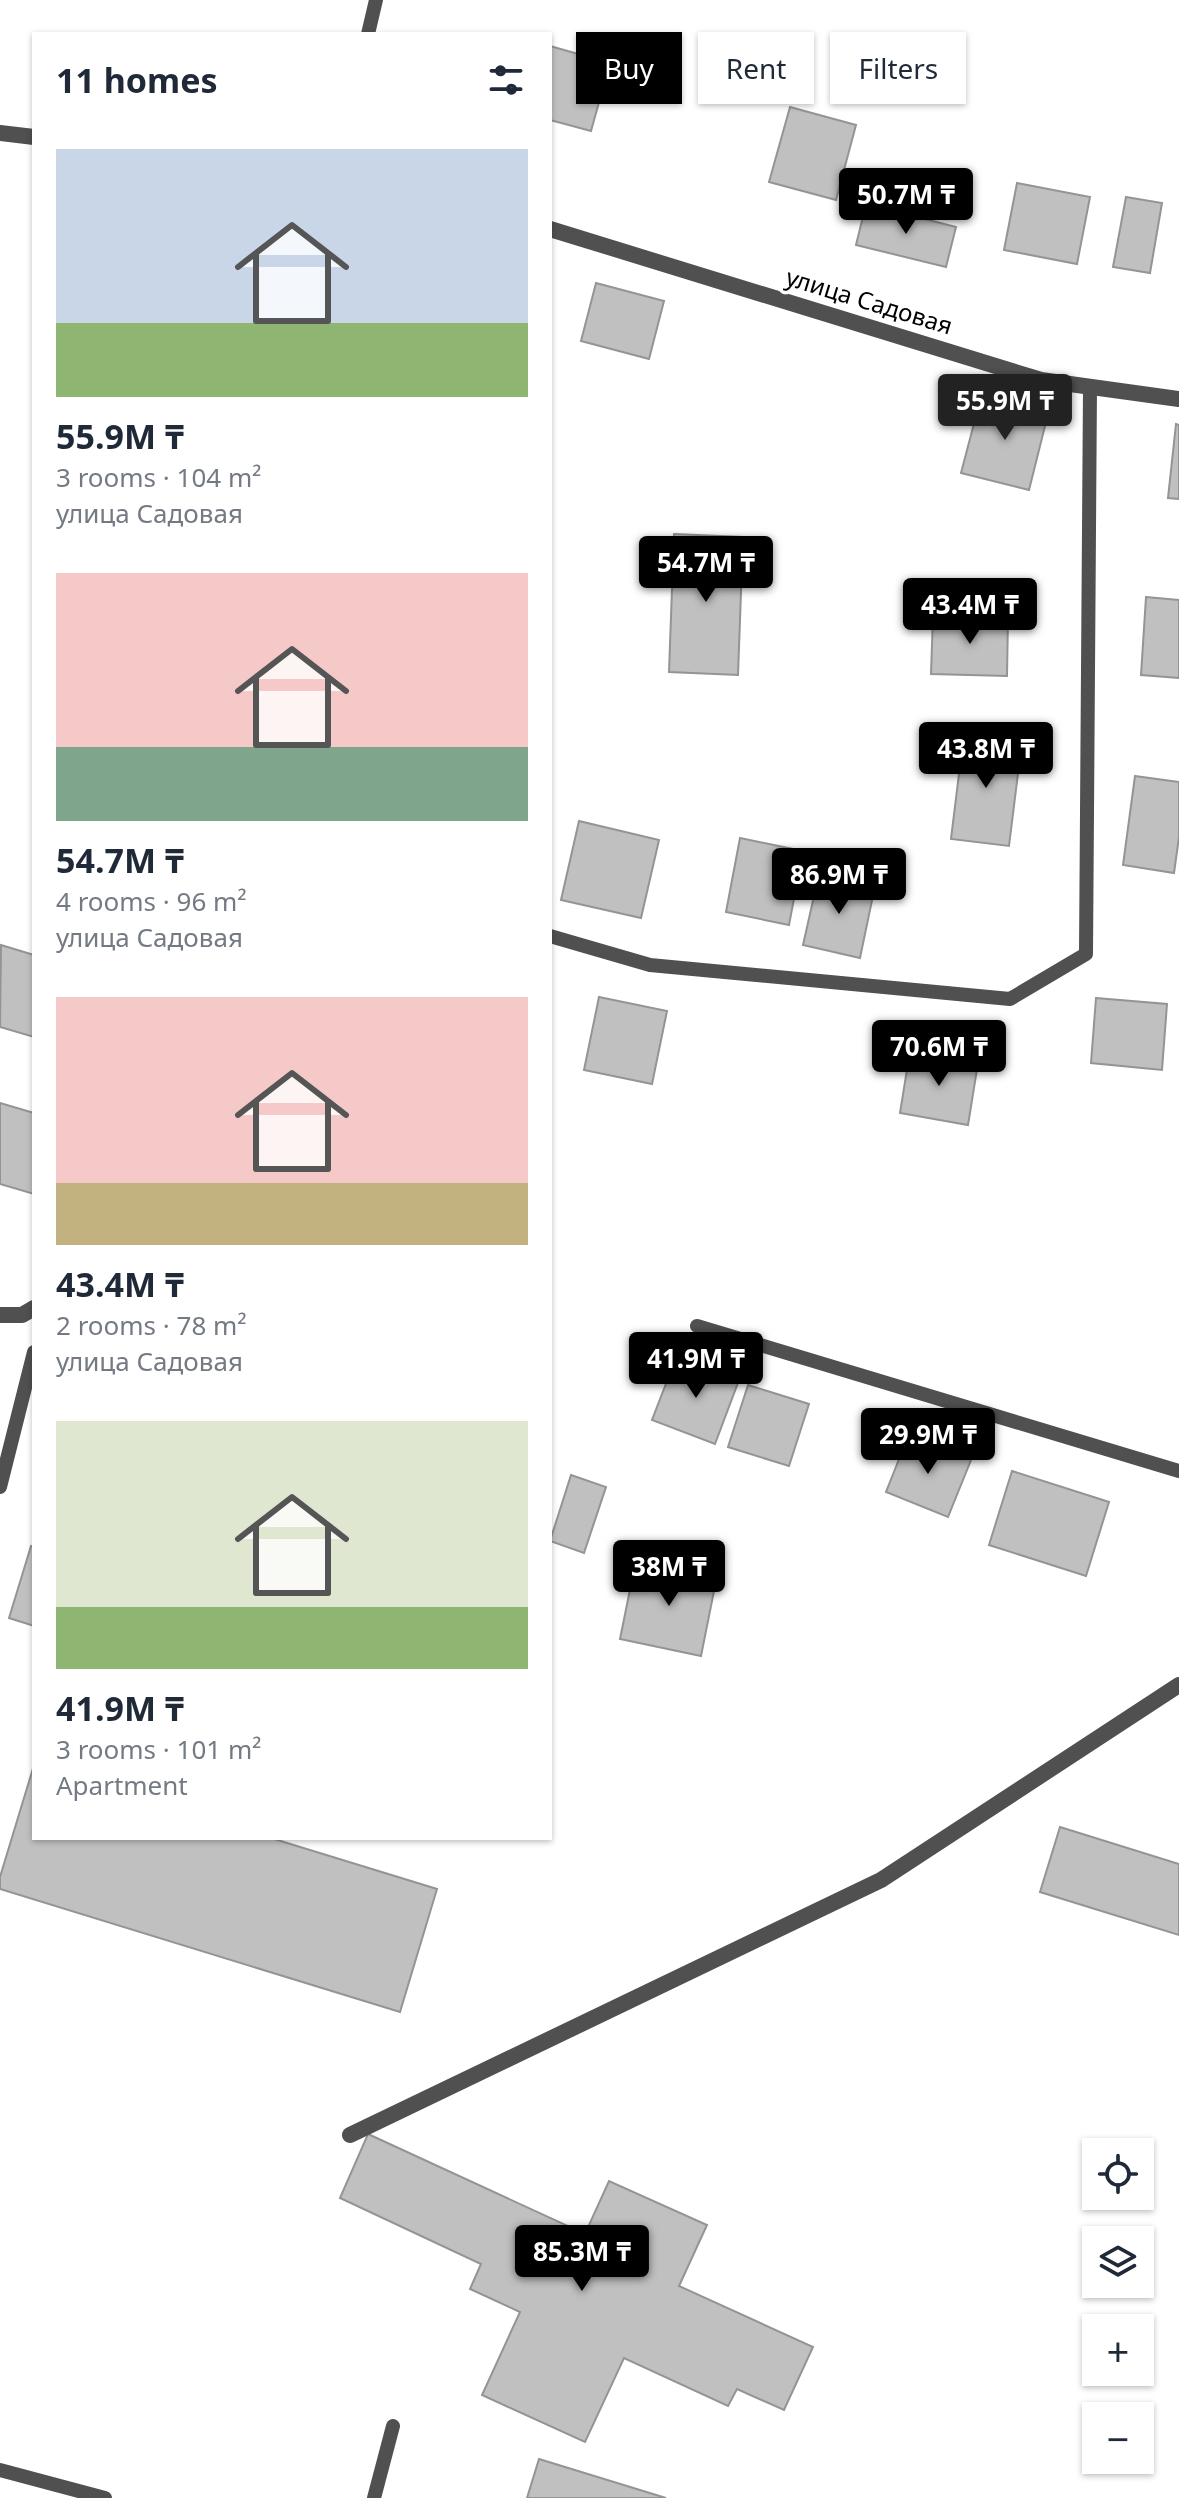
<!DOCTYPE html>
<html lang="en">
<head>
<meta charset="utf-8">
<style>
	:root { --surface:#fff; --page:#f6f6f7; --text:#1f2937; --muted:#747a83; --accent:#000 }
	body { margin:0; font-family:"Noto Sans",sans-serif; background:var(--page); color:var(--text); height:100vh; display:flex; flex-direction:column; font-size:30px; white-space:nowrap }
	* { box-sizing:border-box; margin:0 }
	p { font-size:26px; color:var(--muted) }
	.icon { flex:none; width:44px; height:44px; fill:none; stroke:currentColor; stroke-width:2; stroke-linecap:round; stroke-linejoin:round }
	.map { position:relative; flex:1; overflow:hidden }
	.drawer { position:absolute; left:32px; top:32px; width:520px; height:1808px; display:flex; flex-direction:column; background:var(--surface); border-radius:0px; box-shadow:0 2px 6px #0004 }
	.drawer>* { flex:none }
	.top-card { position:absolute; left:576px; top:32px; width:482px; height:72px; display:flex; gap:16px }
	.tools { position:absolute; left:1082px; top:2138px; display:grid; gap:16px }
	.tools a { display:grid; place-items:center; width:72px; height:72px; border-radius:0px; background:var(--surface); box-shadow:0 2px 6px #0004; font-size:40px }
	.price { position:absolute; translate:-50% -68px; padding:0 18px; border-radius:8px; background:var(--accent); color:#fff; font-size:26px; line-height:52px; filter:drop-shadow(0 2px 4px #0008) }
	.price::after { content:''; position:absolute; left:50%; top:48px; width:24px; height:18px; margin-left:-12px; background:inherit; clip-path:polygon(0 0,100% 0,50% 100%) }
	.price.active { background:#222; color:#fff }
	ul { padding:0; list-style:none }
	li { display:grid; align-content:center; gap:16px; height:424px; padding:0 24px }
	li span { display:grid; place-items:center; height:248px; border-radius:0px; color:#555 }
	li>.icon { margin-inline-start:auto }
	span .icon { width:144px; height:144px; fill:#fffc; stroke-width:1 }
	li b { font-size:34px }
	h2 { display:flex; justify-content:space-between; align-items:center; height:96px; padding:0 24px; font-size:34px }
	.pill { padding:0 28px; border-radius:0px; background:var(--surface); box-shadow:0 2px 6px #0004; font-size:28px; line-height:72px }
	.pill.active { background:var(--accent); color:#fff }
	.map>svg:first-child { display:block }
</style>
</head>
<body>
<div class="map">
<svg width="1179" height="2498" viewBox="0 0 1179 2498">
	<rect width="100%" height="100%" fill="#fff"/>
	<g fill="#c0c0c0" stroke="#949494" stroke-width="2">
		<polygon points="550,46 610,63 591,131 550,120"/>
		<polygon points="790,107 856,125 836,200 769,182"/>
		<polygon points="1017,183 1090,197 1077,264 1004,250"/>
		<polygon points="1126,197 1162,203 1150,273 1113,267"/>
		<polygon points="866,204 956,227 946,267 856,245"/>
		<polygon points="596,283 664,301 649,359 581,341"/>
		<polygon points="982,393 1049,410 1029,490 961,473"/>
		<polygon points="1176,424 1179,425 1179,499 1168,498"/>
		<polygon points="674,534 743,537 738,675 669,672"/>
		<polygon points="1146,597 1179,600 1179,678 1141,675"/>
		<polygon points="933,616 1008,618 1007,676 931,674"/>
		<polygon points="964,733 1022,741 1009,846 951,839"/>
		<polygon points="1135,776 1179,782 1179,837 1174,873 1123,865"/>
		<polygon points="579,821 659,840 641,918 561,900"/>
		<polygon points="740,838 803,851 789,925 726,912"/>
		<polygon points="819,874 875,886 860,958 803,945"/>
		<polygon points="1,945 34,955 34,1037 0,1027"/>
		<polygon points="599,997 667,1011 652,1084 584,1070"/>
		<polygon points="1096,998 1167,1004 1162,1070 1091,1063"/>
		<polygon points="910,1051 978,1063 968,1125 900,1113"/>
		<polygon points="0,1103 34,1113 34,1194 0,1184"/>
		<polygon points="677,1355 739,1380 715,1444 652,1420"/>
		<polygon points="748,1385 809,1404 789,1466 728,1447"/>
		<polygon points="909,1434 971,1460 948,1517 886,1492"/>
		<polygon points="1012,1471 1109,1502 1086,1576 989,1545"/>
		<polygon points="571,1475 606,1487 584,1553 550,1541"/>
		<polygon points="31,1546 34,1547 34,1626 9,1618"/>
		<polygon points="636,1560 717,1576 701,1656 620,1639"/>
		<polygon points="34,1765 34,1838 271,1838 437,1889 400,2012 0,1889 0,1877"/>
		<polygon points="1060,1827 1179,1864 1179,1935 1040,1892"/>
		<polygon points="368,2134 585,2234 609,2181 707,2225 679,2286 813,2347 784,2410 737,2389 728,2406 624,2358 585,2442 482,2395 520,2312 470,2289 481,2264 340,2198"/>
		<polygon points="539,2459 666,2498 527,2498"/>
	</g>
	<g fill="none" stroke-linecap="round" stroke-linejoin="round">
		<g stroke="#505050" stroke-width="14">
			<polyline points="368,34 376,0"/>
			<polyline points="550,936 650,965 1010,999 1086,954 1090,387"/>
			<polyline points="697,1326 1179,1471"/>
			<polyline points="0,1487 34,1352"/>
			<polyline points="0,2470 105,2498"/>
			<polyline points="374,2498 393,2426"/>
		</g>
		<g stroke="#505050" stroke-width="16">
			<polyline points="0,133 34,137"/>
			<polyline points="550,229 1041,380 1179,399"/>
			<polyline points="0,1315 22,1315 34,1308"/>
			<polyline points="350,2135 881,1880 1179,1685"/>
		</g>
	</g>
	<g text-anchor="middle" stroke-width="7" stroke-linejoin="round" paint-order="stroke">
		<g font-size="24" fill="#000" stroke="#fff">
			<text transform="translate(869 302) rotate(17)" y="8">улица Садовая</text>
		</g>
	</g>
</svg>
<div class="tools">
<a><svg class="icon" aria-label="locate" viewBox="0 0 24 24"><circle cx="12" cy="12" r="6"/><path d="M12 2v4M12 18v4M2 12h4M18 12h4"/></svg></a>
<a><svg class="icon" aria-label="layers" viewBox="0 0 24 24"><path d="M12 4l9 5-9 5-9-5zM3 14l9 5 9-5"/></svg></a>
<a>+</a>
<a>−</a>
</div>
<b class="price" style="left:906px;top:236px">50.7M ₸</b>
<b class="price active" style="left:1005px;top:442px">55.9M ₸</b>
<b class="price" style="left:706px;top:604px">54.7M ₸</b>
<b class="price" style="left:970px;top:646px">43.4M ₸</b>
<b class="price" style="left:986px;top:790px">43.8M ₸</b>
<b class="price" style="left:839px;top:916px">86.9M ₸</b>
<b class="price" style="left:939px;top:1088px">70.6M ₸</b>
<b class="price" style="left:696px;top:1400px">41.9M ₸</b>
<b class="price" style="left:928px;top:1476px">29.9M ₸</b>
<b class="price" style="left:669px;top:1608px">38M ₸</b>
<b class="price" style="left:582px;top:2293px">85.3M ₸</b>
<div class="top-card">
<a class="pill active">Buy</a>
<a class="pill">Rent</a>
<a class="pill">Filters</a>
</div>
<section class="drawer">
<h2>11 homes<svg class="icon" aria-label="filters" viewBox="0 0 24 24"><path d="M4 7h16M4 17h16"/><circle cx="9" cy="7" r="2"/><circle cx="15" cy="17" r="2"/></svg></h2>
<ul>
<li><span style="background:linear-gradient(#c9d6e8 70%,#8fb573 0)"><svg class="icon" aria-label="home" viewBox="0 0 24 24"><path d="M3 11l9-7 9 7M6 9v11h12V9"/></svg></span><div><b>55.9M ₸</b><p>3 rooms · 104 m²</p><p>улица Садовая</p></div></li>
<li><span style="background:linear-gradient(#f6c9c9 70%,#7fa58c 0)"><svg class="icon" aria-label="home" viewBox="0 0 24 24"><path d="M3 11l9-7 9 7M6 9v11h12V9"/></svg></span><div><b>54.7M ₸</b><p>4 rooms · 96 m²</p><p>улица Садовая</p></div></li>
<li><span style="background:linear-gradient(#f6c9c9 75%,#c2b280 0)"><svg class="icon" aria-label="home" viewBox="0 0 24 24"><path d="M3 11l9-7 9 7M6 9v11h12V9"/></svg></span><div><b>43.4M ₸</b><p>2 rooms · 78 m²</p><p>улица Садовая</p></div></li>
<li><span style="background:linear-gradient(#dfe7d0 75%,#8fb573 0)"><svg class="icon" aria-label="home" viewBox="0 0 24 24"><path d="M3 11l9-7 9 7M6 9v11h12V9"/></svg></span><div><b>41.9M ₸</b><p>3 rooms · 101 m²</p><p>Apartment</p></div></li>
</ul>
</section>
</div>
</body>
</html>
